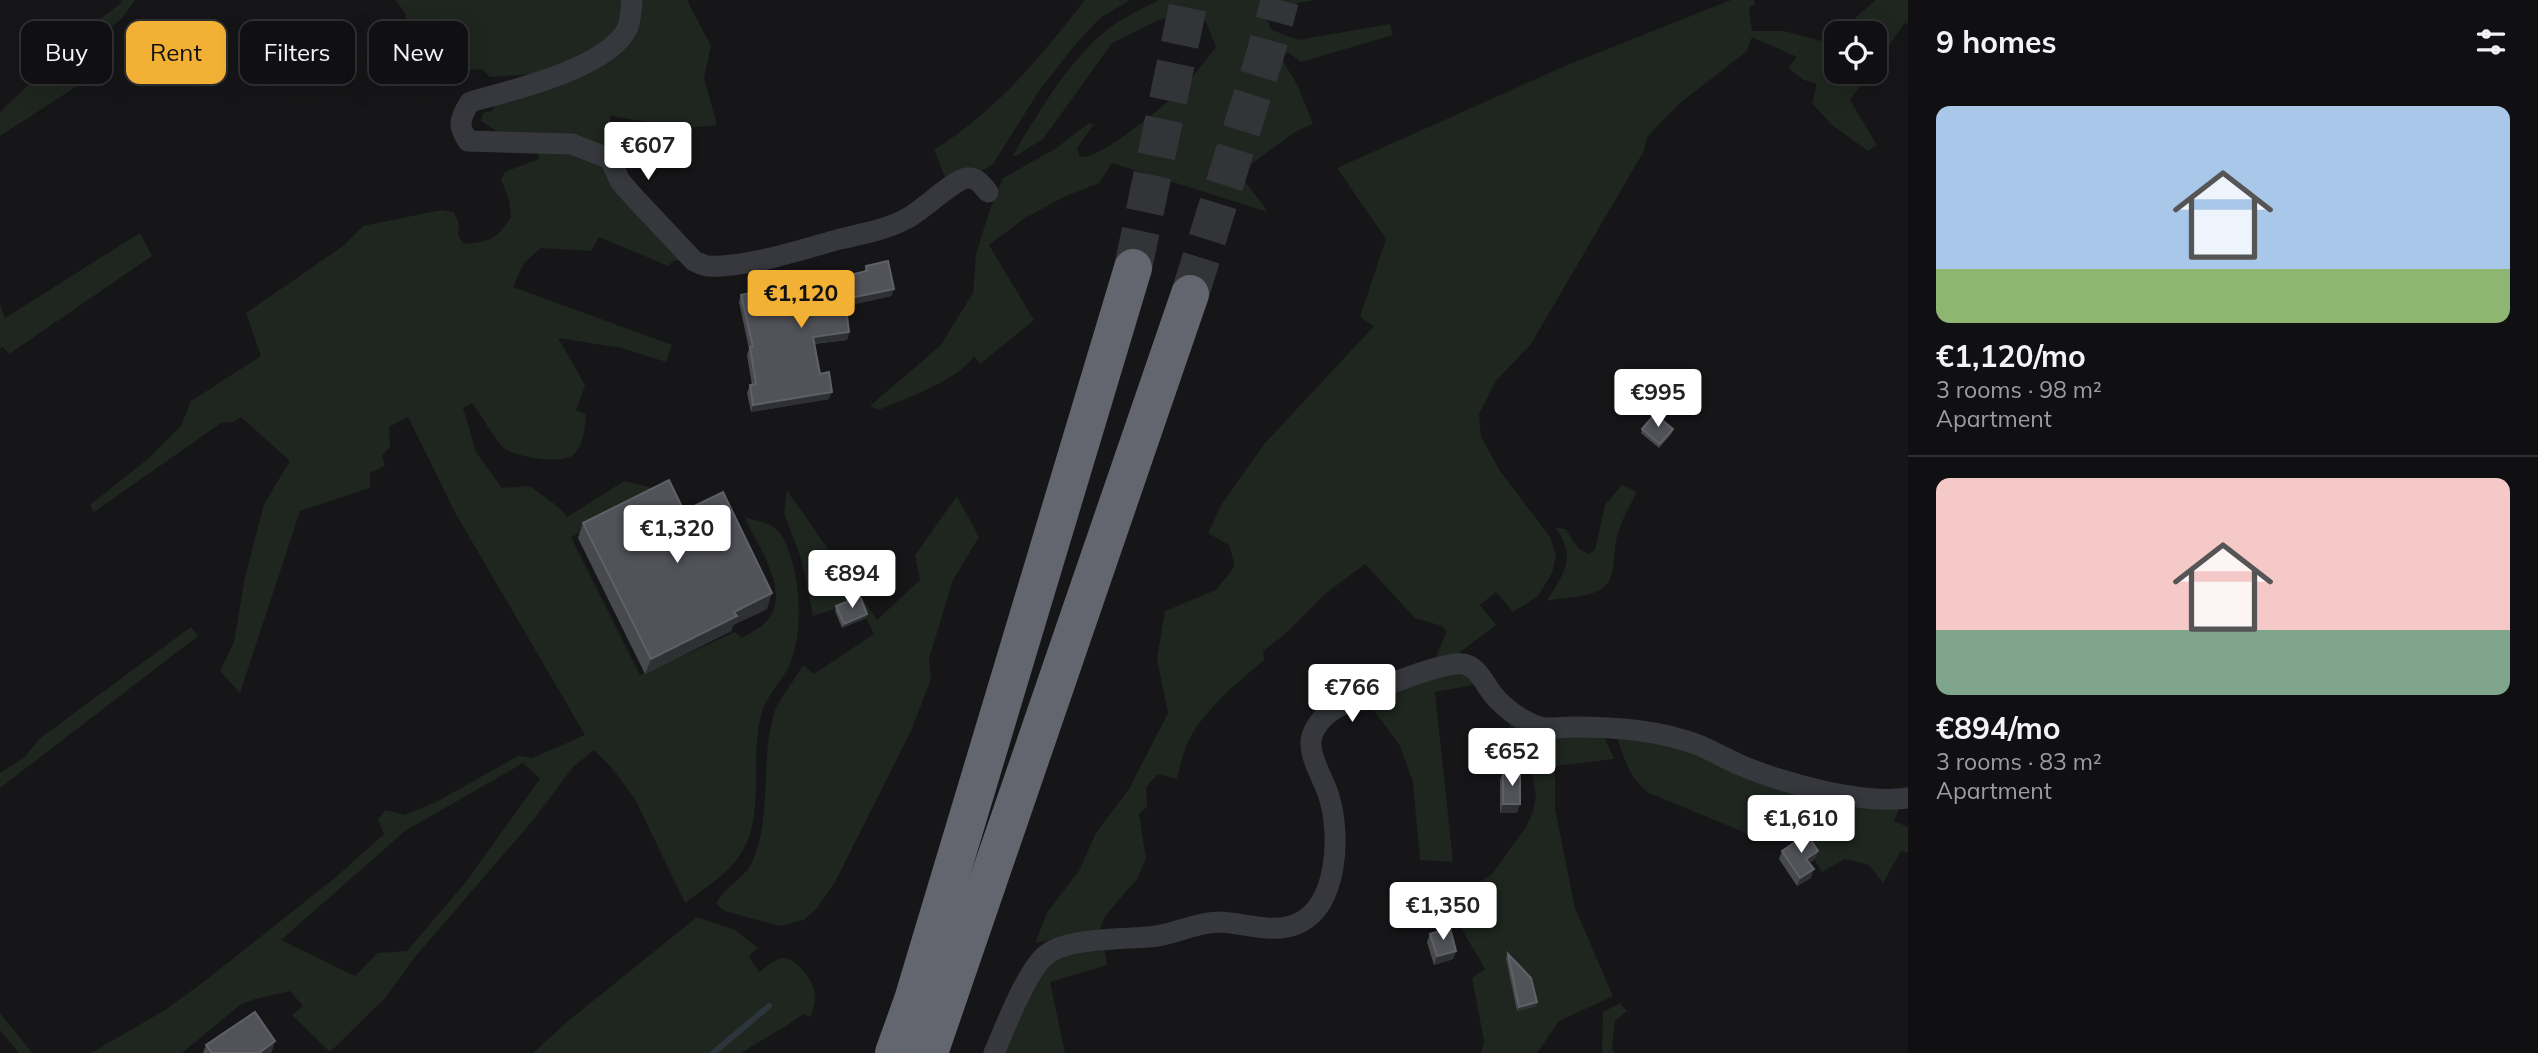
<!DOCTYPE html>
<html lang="en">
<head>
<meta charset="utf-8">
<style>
	:root { --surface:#101012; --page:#1e1e20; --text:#f1f3f6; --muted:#9c9d9f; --line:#303032; --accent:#f2b134 }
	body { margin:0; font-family:Mulish,sans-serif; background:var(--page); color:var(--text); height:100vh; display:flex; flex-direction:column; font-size:26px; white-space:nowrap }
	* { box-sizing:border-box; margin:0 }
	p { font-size:23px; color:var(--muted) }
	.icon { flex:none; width:38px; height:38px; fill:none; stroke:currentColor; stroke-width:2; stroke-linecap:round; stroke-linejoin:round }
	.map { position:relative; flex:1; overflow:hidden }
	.drawer { display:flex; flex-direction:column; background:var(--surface); width:630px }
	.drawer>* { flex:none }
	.banner { position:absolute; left:21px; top:21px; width:665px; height:63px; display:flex; gap:14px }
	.tools { position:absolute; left:1824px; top:21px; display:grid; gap:14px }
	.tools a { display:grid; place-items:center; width:63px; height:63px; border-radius:14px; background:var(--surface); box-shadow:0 7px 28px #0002,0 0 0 2px var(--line); font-size:35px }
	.price { position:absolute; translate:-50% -60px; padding:0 16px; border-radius:7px; background:#fff; color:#222; font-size:23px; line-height:46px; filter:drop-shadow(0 2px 4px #0008) }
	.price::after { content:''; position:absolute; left:50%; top:42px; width:21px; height:16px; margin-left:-10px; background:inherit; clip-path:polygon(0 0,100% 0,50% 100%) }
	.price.active { background:var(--accent); color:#111 }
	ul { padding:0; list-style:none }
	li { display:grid; align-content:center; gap:14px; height:371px; padding:0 28px }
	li+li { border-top:2px solid var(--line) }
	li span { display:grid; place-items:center; height:217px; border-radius:14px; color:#555 }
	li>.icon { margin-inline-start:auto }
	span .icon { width:126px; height:126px; fill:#fffc; stroke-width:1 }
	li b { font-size:30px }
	h2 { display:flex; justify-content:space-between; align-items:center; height:84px; padding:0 28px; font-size:30px }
	.tag { padding:0 24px; border-radius:14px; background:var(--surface); box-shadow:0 7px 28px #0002,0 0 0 2px var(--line); font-size:24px; line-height:63px }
	.tag.active { background:var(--accent); color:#111 }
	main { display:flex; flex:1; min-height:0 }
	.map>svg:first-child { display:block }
</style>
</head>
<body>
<main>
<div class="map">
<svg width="1908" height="1053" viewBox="0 0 1908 1053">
	<rect width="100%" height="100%" fill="#161618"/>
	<g fill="#1e261f" fill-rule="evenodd">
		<polygon points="122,0 135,0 123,17 95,42 99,72 0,136 0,112 81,34 120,4"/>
		<path d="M396,0h234l-3,19 -24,30 -69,25 -44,3 -8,-8c-9,1 -19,2 -28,-1 -18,-7 -35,-27 -50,-39l2,-13z"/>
		<path d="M639,0h48l24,46 -7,32 13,47 -30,3 -77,-12v33l72,111 -9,1 -5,5 -69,-29 -8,14 -50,-3 -17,15 -11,24 159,58 -6,17 -44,-14 -64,-10 27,47 -9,25 10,4c-1,14 -2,31 -13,41 -11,10 -58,2 -69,-7 -10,-9 -22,-33 -32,-45l-9,5 13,44 26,36 28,-2c13,11 27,17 37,31l57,-36 38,9 -91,47 69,138 95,-43 7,6c7,-5 17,-9 23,-15 29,-30 -8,-76 -20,-106 11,4 26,5 34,15 22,29 26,101 10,134 -7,15 -22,29 -27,46 -14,46 6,105 -24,146 -14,19 -35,31 -53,45l-50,-104 -24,-32 -17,-17 -21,17 -39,52 -119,138 -29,40 -56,55 -38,-37 11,-9 -13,-15 -35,8 -15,6 -58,48h-91l74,-43 41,-30 130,-103 48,-43 -6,-14 7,-10 20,5 33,-14 80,-45 14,2 53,-23 -128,-219 -49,-99 -19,10 1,20 -8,8 3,11 -15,7v15l-70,23 -60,182 -20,-22 14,-29 11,-65 19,-73 26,-43 -49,-44 -7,5 -13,1 -127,89 -4,-7 59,-47 32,-32 10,-25 70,-45 -15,-43 97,-67 20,-20 78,-16 13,2 5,12 -1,11 6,9c28,-3 31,-4 47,-27l-2,-17 -8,-21 4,-7 34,-13 -2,-9 -37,-17 -19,-12 2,-8 8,-2 13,-15 115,-47zM523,763l17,16 -75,104 -58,68 -29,2 -23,23 -74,-36 124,-109z"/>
		<path d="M1085,0h45l-30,18 -26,28 -35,45 -46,73 -18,11 -26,12 -15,-37c66,-43 103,-89 151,-150z"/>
		<path d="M1159,0h155l-52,11 10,19 26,10 92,-16 3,11 -92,27 -13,-10 -7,6 17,28 15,38 -18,8 -56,41 29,39 -156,-49 -13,20 -33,13 -41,22 -36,27 45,75 -54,44 -6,-8c-15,24 -68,42 -95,54l-9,-4 70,-60 33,-53 3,-39 14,-45 13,-31 52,-29 34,-26 5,1 -17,24 3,9c19,3 82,-49 97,-64 15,-15 27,-30 39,-46l-10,-25 -27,-9 -23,8 -44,22 -69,96 -27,17 -3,-1c26,-43 58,-99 99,-129 14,-10 32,-18 47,-26z"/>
		<path d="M1731,0h23l1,4 -6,4 3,23h32l52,14v27h34l-20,28 27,45 -9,6 -36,-26 -20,-22 5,-19 -13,-4 -16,-12 9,-11 -45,-20 -5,14 -67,52 -33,34 -3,14 -113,193 -35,37 -17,33 2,23 19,34 50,66 6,19 -4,17 -14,23 -25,16 -17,-20 -16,13 16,20 -40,30 -23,9 14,-33 -5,-5 -27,-8 -50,-54 -40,30 -41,41 -21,16 1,9c-24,20 -63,53 -76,82 -5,11 -8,25 -11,37l-19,-5 -12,13 1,20 -8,7 7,45 -9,20 -31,36 -7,16 -64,12 13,-32 31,-40 17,-38 33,-44 39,-76 -11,-54 8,-48 51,-21 19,-24 -6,-21 -21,-12 15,-31 42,-59 109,-117 -14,-9 26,-78 -49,-71 228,-102z"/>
		<polygon points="1876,0 1908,0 1908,24 1905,23 1874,66 1874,33 1844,33 1856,17"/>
		<polygon points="140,233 152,256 9,354 3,347 0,349 0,304 5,318"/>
		<path d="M1622,485l15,7c-7,13 -15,27 -19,41 -7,20 2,49 -22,59 -14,6 -34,5 -49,9 17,-29 30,-42 9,-73l9,1 14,20 10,5 6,-4 10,-45z"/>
		<path d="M787,490l90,130 43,-40 -5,-25 42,-59 22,41 -26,43 -24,79 2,20 -20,52 -76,151 -18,26 -13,12 -24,6 -55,-15 -9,-7c10,-21 30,-23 39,-49 16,-44 6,-94 18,-138 5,-19 21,-35 30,-52l11,9 60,-40 -16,-33 -45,15 -11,-55 -18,-48z"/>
		<polygon points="191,627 198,636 0,788 0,773 25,757 39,739"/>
		<polygon points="1458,668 1485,683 1435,692 1453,862 1420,860 1413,782 1400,746 1365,698"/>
		<path d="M1505,716l99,20 10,23 -59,7v43l20,99 38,88 -54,25 -22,32h-56l3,-12 -12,-63 13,-9c-16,-32 -31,-38 -23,-76l30,-19 34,-47 7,-15 3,-17 -4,-22z"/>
		<path d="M1614,729l286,78 -6,14 14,6v26l-7,-2 -18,32 -14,-18 -24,-6 -23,13 -30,-49 -34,15 -109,-45c-23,-18 -25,-38 -35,-64z"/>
		<path d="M697,917l38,13 23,18 -9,8 10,16c7,-5 16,-14 25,-14 5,0 11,4 15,8 15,15 21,31 11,51l-7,-3c-19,15 -41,25 -62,39h-208l34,-31z"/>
		<polygon points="1104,945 1107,965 1050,982 1065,1053 1003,1053 1044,964 1064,952"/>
		<polygon points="1620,1003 1627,1011 1615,1021 1612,1048 1615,1053 1602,1053 1603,1012"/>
		<polygon points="0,1013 32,1053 19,1053 0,1030"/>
	</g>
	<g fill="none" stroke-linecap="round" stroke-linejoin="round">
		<polyline stroke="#2c353c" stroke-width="6" points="713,1053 769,1006"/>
		<g stroke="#333438" stroke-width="38" stroke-dasharray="38 19" stroke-linecap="butt">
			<polyline points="1133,268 1189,0"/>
			<polyline points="1190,294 1265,55 1280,0"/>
		</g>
		<g stroke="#37383d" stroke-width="21">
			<path d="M632,0c-1,8 -1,19 -4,27 -18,41 -118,64 -158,75 -10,16 -13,23 -2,39l104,3 38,15 10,22 13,15 61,65c5,2 10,5 15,5 37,2 95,-17 131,-27 22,-5 45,-9 66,-20 17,-9 47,-39 61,-41 10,-1 15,7 21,14"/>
			<path d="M994,1053c10,-23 33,-83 52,-98 21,-17 75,-16 102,-18 25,-1 46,-15 72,-15 24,1 55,13 79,1 39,-19 41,-87 31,-123 -4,-18 -24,-46 -18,-64 7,-23 31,-32 51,-41 18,-8 82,-34 100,-31 16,2 23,24 33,34 11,12 25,22 41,28 10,4 25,1 36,1 43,0 87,3 128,19 13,6 26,13 39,19 43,18 122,40 168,33"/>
		</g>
		<g stroke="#63666e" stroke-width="38">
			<polyline points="894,1053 913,1000 1133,268"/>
			<polyline points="929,1053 1190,294"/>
		</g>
	</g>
	<g fill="#47494d">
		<polygon points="866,266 894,289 891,296 846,306 849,332 847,340 814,344 820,374 829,399 751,412 747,393 750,385 752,385 747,355 749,349 739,302 741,295 755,292 754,288 757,280 781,286 797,287 864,272"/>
		<polygon points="1642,429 1673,429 1672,433 1659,448 1641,433"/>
		<polygon points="684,511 767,609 733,625 731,631 645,674 578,538 583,523"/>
		<polygon points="836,606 866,618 842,628 835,611"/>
		<polygon points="1503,771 1517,813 1500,813 1500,780"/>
		<polygon points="1782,851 1815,859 1809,863 1811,878 1797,886 1779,859"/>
		<polygon points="1430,934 1456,951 1453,959 1434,965 1427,942"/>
		<polygon points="1508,954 1537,1002 1536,1006 1517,1011 1506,958"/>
		<polygon points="275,1041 271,1053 203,1053 206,1045"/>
	</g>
	<g fill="#2f3033">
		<polygon points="894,289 891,296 842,307 845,299"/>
		<polygon points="849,332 847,340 810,344 813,337"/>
		<polygon points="832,392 829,399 751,412 753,405"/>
		<polygon points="1673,429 1672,433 1659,448 1660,444"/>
		<polygon points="772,593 767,609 733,625 731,631 645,674 651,659 734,612"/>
		<polygon points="867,614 866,618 842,628 844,624"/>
		<polygon points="1503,804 1520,804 1517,813 1500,813"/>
		<polygon points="1818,851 1815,859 1803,867 1806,859"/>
		<polygon points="1814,869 1811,878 1797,886 1800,878"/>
		<polygon points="1456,951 1453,959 1434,965 1437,956"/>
		<polygon points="1537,1002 1536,1006 1517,1011 1519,1007"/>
		<polygon points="275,1041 271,1053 259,1053"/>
	</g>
	<g fill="#525359" stroke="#5f6168" stroke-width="2">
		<polygon points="888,261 894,289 845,299 849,332 813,337 820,374 829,372 832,392 753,405 750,385 756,384 750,347 753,347 741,295 759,291 757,280 779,275 781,286 796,283 797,287 867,271 866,266"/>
		<polygon points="1655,414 1673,429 1660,444 1642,429"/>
		<polygon points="669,480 684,511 723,492 772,593 734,612 737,616 651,659 583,523"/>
		<polygon points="860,596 867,614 844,624 836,606"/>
		<rect x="1503" y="771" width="17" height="33"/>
		<polygon points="1807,834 1818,851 1806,859 1814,869 1800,878 1782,851"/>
		<polygon points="1450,928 1456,951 1437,956 1430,934"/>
		<polygon points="1508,954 1531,978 1537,1002 1519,1007"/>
		<polygon points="255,1012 275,1041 259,1053 212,1053 206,1045"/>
	</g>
</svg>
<div class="tools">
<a><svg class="icon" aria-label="locate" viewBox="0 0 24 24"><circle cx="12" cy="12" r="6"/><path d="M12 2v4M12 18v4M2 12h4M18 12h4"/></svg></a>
</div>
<b class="price" style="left:648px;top:182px">€607</b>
<b class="price active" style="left:801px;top:330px">€1,120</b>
<b class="price" style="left:1658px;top:429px">€995</b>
<b class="price" style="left:677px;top:565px">€1,320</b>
<b class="price" style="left:852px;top:610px">€894</b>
<b class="price" style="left:1352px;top:724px">€766</b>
<b class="price" style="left:1512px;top:788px">€652</b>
<b class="price" style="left:1801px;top:855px">€1,610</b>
<b class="price" style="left:1443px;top:942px">€1,350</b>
<div class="banner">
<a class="tag">Buy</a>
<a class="tag active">Rent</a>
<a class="tag">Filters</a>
<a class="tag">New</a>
</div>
</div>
<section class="drawer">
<h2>9 homes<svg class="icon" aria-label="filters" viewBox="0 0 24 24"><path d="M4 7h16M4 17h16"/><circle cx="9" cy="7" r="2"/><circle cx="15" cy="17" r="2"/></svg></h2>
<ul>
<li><span style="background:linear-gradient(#a9c7e8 75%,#8fb573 0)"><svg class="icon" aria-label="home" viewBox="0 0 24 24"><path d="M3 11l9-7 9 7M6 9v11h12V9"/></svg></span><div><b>€1,120/mo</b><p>3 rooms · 98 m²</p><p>Apartment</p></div></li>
<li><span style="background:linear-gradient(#f6c9c9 70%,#7fa58c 0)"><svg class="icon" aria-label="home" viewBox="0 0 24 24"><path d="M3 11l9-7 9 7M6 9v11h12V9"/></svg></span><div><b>€894/mo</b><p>3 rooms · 83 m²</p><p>Apartment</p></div></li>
</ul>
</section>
</main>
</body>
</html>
